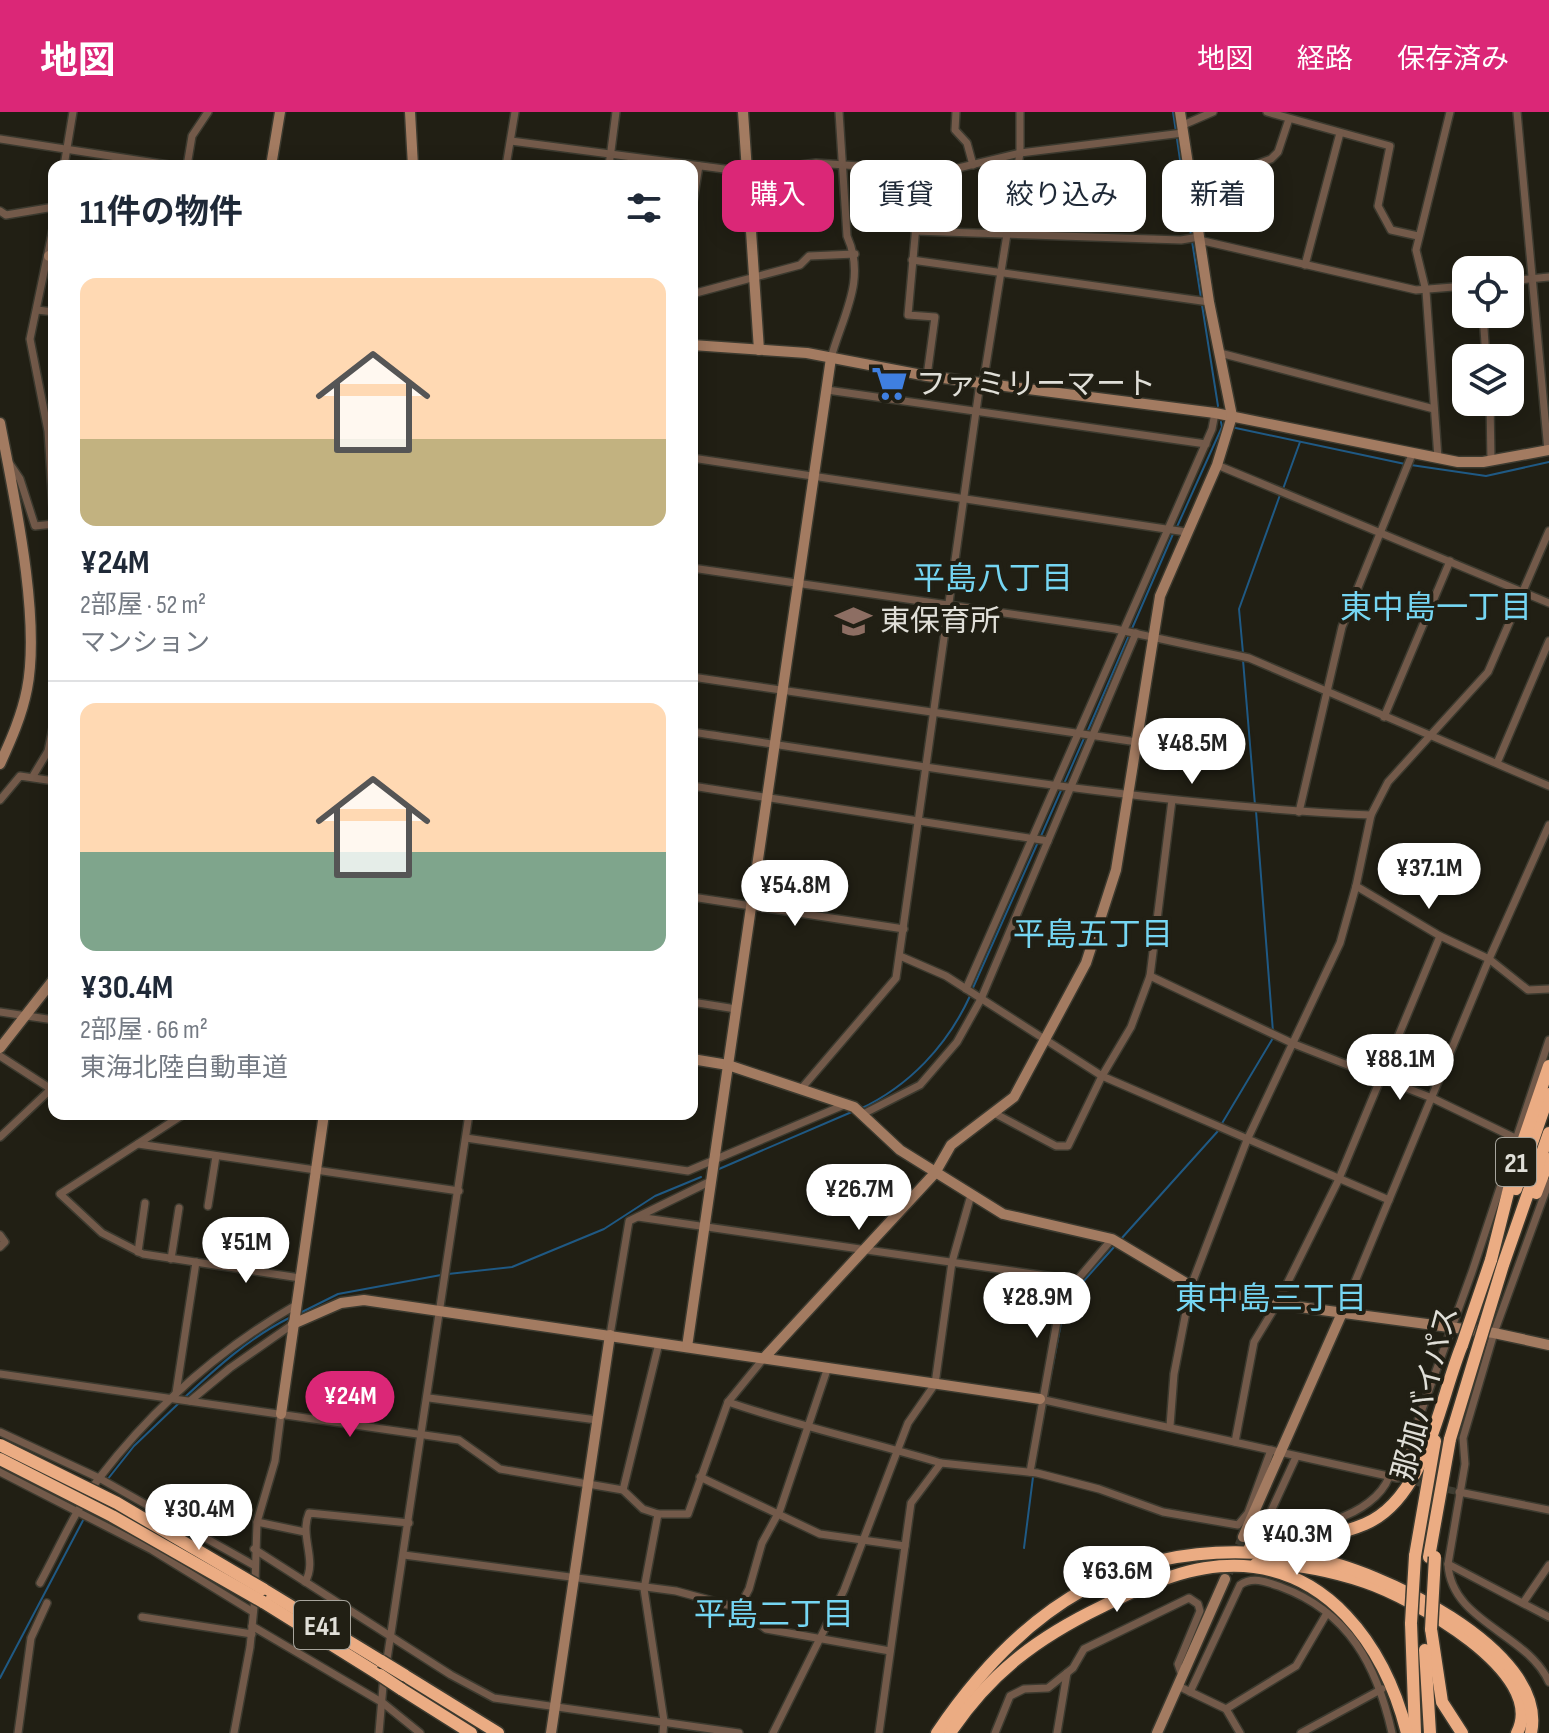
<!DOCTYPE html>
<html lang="ja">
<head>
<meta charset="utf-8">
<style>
	:root { --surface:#fff; --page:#f2f2f3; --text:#1f2937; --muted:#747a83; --line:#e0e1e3; --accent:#db2777 }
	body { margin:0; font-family:"Sofia Sans Condensed","Noto Sans JP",sans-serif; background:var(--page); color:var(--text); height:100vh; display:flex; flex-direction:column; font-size:30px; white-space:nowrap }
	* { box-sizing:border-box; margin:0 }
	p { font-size:26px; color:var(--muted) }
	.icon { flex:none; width:44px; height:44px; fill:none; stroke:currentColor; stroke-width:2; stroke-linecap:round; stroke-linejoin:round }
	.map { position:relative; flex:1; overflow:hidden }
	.sheet { position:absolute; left:48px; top:48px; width:650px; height:960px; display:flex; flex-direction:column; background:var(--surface); border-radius:16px; box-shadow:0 4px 20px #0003 }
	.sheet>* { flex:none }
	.guide { position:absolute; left:722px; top:48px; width:706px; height:72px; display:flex; gap:16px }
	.buttons { position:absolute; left:1452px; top:144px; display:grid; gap:16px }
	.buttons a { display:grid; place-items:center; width:72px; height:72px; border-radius:16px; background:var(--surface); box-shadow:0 4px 20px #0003; font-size:40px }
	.price { position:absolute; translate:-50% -68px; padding:0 18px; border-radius:28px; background:#fff; color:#222; font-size:26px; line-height:52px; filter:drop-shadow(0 2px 4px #0008) }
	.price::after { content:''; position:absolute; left:50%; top:48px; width:24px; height:18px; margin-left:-12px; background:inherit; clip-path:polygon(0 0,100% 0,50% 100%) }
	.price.selected { background:var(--accent); color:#fff }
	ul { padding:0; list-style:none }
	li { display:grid; align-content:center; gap:16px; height:424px; padding:0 32px }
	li+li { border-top:2px solid var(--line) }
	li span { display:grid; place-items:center; height:248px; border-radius:16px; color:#555 }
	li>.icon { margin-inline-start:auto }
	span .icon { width:144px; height:144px; fill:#fffc; stroke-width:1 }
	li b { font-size:34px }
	h2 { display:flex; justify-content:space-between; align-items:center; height:96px; padding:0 32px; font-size:34px }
	.tag { padding:0 28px; border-radius:16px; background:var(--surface); box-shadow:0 4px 20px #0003; font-size:28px; line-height:72px }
	.tag.selected { background:var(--accent); color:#fff }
	header { display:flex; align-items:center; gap:48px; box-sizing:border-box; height:112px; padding:0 40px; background:var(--accent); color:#fff }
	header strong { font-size:38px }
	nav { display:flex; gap:44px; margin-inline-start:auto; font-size:28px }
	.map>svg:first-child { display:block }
</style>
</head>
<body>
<header>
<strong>地図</strong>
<nav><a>地図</a><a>経路</a><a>保存済み</a></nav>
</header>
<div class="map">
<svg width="1549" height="1621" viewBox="0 0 1549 1621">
	<rect width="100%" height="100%" fill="#211f14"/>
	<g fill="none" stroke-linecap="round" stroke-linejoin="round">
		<g stroke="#1f5984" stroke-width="2">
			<polyline points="1173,0 1176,20"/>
			<polyline points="1177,27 1191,123"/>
			<polyline points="1192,129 1201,186"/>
			<polyline points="1202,193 1218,294"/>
			<polyline points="1231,315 1405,352"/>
			<polyline points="1411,353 1486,364 1549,350"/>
			<polyline points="1283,377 1300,330"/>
			<polyline points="1176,417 1222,315 1221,310"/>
			<polyline points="1243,541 1239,497 1280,383"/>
			<polyline points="1243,548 1255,693"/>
			<polyline points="1088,618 1173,422"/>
			<polyline points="1256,699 1273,920"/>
			<polyline points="1041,724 1085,624"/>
			<polyline points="972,878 1038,730"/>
			<path d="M860,997c49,-23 87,-63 110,-113"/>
			<polyline points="1221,1013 1273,926"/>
			<polyline points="719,1057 854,999"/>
			<polyline points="1121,1127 1218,1019"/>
			<polyline points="448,1162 512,1155 604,1117 655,1084 701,1065"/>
			<polyline points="302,1200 338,1182 441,1163"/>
			<polyline points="1047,1284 1065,1190 1114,1135"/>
			<path d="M183,1287c33,-31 66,-61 106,-81"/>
			<polyline points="1040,1324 1046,1290"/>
			<polyline points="107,1368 134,1334 179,1291"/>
			<polyline points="1024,1436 1033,1365"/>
			<polyline points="0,1566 89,1397"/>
		</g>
		<polyline stroke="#3e3c31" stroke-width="7" stroke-dasharray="7 3.5" stroke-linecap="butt" points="1397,1366 1459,1380"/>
		<polyline stroke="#3e3c31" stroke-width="10" stroke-dasharray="10 5" stroke-linecap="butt" points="1228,1461 1243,1425"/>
		<defs>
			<g id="street">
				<polyline points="956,0 955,18 967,31 973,53"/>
				<polyline points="1267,0 1390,34 1378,94 1391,118 1418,124"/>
				<polyline points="1517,0 1548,339"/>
				<polyline points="1183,13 1213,0"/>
				<polyline points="0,27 175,54"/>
				<polyline points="511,29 747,60 816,51 917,58 950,58 1020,41 1183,21"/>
				<polyline points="64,54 73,0"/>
				<polyline points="187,54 192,24 208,0"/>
				<polyline points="506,54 515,0"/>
				<polyline points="609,54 616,0"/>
				<polyline points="921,58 908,203 935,205 927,264"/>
				<polyline points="1193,75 1271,47 1278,40 1289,7"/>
				<polyline points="692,96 699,54"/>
				<polyline points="0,99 6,103 54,95"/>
				<polyline points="54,112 30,227 48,319 54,412"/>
				<polyline points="915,119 1181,128 1199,125"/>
				<polyline points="1199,128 1416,178 1466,174"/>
				<polyline points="912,148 1209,190"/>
				<polyline points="1305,153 1340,21"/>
				<polyline points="1510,169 1549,165"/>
				<polyline points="692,182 800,153 809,144 855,142"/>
				<polyline points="37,198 54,200"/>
				<polyline points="1483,202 1486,246"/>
				<polyline points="1220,241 1434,297"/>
				<path d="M831,246c11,-41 36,-78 16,-122l-8,-124"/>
				<polyline points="983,272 1020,41 1020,0"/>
				<polyline points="827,278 1206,332"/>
				<polyline points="1490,290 1491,349"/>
				<polyline points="692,346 1186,420"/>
				<polyline points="1438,346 1426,179 1416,138 1450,0"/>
				<polyline points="10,352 20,367 35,414 54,412"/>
				<polyline points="1217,353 1549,491"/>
				<polyline points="692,456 1115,517 1249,546 1549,674"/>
				<polyline points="692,565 1137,630"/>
				<polyline points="1384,605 1450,449"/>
				<path d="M692,620c226,33 451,73 679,83"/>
				<polyline points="1497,651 1549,529"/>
				<polyline points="33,664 48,639 54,611"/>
				<polyline points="692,674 1048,729"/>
				<polyline points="0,688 20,664 54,669"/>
				<polyline points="1299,700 1342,515 1413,340"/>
				<polyline points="1356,774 1440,824 1489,847 1528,878 1549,877"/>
				<polyline points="692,785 904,817"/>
				<polyline points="900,844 946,864 1102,964 1389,1088"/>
				<polyline points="1150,864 1294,932 1432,986 1515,1026"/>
				<polyline points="966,877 1212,317 1215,301"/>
				<polyline points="692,890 736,897"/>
				<polyline points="0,900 54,908"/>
				<polyline points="0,944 51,977 0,1025"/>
				<polyline points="801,977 896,866 980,271"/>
				<polyline points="994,1001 1056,1034 1068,1034 1102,964 1131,915 1150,864 1172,688"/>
				<polyline points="184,1002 60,1082 102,1121 143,1142 300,1166"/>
				<polyline points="863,1002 920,973 957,930 981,887 1136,521"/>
				<polyline points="466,1026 688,1059 844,993"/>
				<polyline points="138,1032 459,1079"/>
				<path d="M1549,1070l-55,151 -31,105 2,26 -17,100c3,58 79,69 101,118"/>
				<polyline points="208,1094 216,1044"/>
				<polyline points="638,1105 1075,1168"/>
				<polyline points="0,1123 5,1130 0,1135"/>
				<polyline points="138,1140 145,1091"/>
				<polyline points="171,1147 179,1096"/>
				<polyline points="1342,1201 1489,847 1549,713"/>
				<polyline points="610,1223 629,1109 711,1069"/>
				<polyline points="0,1262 459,1328 500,1357 623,1378 643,1397 658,1402 688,1402 728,1290 764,1246"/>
				<polyline points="176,1281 196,1150"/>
				<polyline points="429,1286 597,1308"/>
				<polyline points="1040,1287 1397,1366 1472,1160 1549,928"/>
				<polyline points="190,1289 230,1256 293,1212"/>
				<path d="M728,1290c70,24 142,40 213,61"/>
				<polyline points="1170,1314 1174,1262 1191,1174 1247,1028 1340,831 1356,774 1371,703 1388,670 1488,560 1549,419"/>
				<polyline points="0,1320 99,1366 255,1454"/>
				<polyline points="1235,1330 1254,1230 1277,1192 1338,1069 1440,824"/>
				<path d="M1296,1345l-29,63c35,17 107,-4 122,-43"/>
				<polyline points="0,1360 152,1438 253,1500"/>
				<polyline points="1030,1360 1061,1187 1112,1127"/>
				<polyline points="700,1365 820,1422 905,1434"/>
				<polyline points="623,1378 659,1231"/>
				<polyline points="1459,1380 1549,1398"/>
				<polyline points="658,1402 644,1477 664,1609 663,1621"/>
				<polyline points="257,1410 305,1420"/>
				<polyline points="254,1437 451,1563 494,1586 739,1621"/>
				<polyline points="404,1443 676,1479 739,1496 766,1517 890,1539"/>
				<polyline points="1448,1452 1549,1505"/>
				<path d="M305,1470c13,-22 -6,-45 4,-69l100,10"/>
				<path d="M40,1471c19,-35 36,-75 60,-106 54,-70 120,-128 196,-172"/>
				<polyline points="255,1473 257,1410 275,1349 281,1302"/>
				<polyline points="1523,1491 1549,1453"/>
				<polyline points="739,1496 749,1477 762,1431 780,1398 828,1255"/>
				<polyline points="142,1505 252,1522"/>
				<polyline points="252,1514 383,1591 420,1621"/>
				<polyline points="1178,1574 1226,1597 1240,1621"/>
				<path d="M1190,1580l50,-107c13,-9 27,-3 41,2 68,25 96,79 111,146"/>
				<polyline points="1226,1597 1296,1554 1327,1501"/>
				<polyline points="18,1621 31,1526 47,1491"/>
				<polyline points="234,1621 250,1535 255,1485"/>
				<polyline points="379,1621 383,1574 469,1002"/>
				<polyline points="773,1621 844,1478 908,1311 935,1272 952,1150 971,1083"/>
				<polyline points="879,1621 911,1391 941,1351 1037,1361 1099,1377 1163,1400 1238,1413 1248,1401 1271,1338"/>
				<polyline points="995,1621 1010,1584 1024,1577 1048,1576 1073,1556 1084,1537 1189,1486 1198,1492 1200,1499 1178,1552 1182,1564"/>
				<polyline points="1057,1621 1067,1561"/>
				<polyline points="1301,1621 1382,1577"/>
			</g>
			<g id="secondary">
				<polyline points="410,0 413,54"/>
				<polyline points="743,0 759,238"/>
				<polyline points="271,54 280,0"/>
				<polyline points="49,144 54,144"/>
				<polyline points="692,233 807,241 927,264 1215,301 1458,350 1483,350 1549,338"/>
				<path d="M0,311c14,73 41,195 27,266 -5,26 -16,51 -27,75"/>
				<polyline points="0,936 54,867"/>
				<polyline points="692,947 728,953 854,995 900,1038 1003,1102 1112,1127 1191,1174 1277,1192 1494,1221 1549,1233"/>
				<polyline points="293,1212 341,1191 364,1188 1040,1287"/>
				<polyline points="687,1235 831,246"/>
				<polyline points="764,1246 935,1061 951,1033 1014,985 1086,851 1116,758 1160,484 1217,353 1232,304 1209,190 1180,0"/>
				<polyline points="281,1302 324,1002"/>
				<polyline points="1243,1425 1342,1201"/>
				<polyline points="551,1621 610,1223"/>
				<polyline points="1157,1621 1225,1467"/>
			</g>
			<g id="highway">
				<polyline points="1516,1077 1549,982"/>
				<polyline points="1536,1081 1549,1047"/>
				<polyline points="1491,1148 1515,1053 1549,954"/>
				<polyline points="1503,1153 1549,1021"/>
				<path d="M1250,1436c38,-7 80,-9 115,-24 61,-26 74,-123 97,-179"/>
				<polyline points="1415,1444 1435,1329"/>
				<polyline points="1429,1445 1450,1327"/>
				<path d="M1256,1452c37,-1 73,6 109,18 45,15 184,90 152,151"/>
				<polyline points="263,1477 381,1549"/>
				<polyline points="263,1490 380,1563"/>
				<polyline points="1411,1511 1415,1621"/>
				<polyline points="1431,1517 1442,1590 1462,1621"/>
				<polyline points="1425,1538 1430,1621"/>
				<polyline points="404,1563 498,1621"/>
				<polyline points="401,1577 471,1621"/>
				<path d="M937,1621c54,-80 127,-152 225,-173 48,-11 103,-9 151,-1 60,9 236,89 218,174"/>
				<path d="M950,1621c40,-60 87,-95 151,-126 38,-19 83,-40 126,-41 100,-4 158,81 180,167"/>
			</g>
		</defs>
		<use href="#street" stroke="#3c3a2f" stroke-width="10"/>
		<use href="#secondary" stroke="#3c3a2f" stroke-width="13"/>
		<use href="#highway" stroke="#3c3a2f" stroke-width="15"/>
		<use href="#street" stroke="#735a4a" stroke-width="7"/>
		<use href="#secondary" stroke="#a37b61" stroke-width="10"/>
		<use href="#highway" stroke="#ebac83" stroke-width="12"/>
		<defs>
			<g id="highway-bridge">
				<polyline points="1462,1233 1491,1148"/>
				<polyline points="1450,1327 1503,1153"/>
				<polyline points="0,1333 117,1391 263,1477"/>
				<polyline points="0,1347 112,1404 263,1490"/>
				<polyline points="1411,1511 1415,1444"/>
				<polyline points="1431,1517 1435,1445"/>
				<polyline points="381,1549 404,1563"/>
				<polyline points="380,1563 401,1577"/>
			</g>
		</defs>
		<use href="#highway-bridge" stroke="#3c3a2f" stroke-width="15" stroke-linecap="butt"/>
		<use href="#highway-bridge" stroke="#ebac83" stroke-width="12"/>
	</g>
	<defs>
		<symbol id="supermarket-bare" viewBox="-9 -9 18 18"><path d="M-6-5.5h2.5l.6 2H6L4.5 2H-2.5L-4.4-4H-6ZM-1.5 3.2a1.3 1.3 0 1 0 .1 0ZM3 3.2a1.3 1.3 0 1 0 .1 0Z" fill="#3f7fe0" stroke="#211f14" stroke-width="2.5" paint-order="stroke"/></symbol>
		<symbol id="school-bare" viewBox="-9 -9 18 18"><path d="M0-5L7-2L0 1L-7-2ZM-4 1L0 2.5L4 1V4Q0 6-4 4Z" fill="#8d6e63" stroke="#211f14" stroke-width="2.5" paint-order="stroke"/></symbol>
	</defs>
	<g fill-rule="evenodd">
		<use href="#supermarket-bare" x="864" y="246" width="51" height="51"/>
		<use href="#school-bare" x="828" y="484" width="51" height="51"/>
	</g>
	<g text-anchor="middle" stroke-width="8" stroke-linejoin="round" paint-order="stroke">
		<g fill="#211f14" stroke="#a7a59d" stroke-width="2">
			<rect x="1496" y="1026" width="40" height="48" rx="6"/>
			<rect x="294" y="1489" width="56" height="48" rx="6"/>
		</g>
		<g font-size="28" font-weight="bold" fill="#e0dfd8">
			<text x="1516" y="1060">21</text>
			<text x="322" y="1523">E41</text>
		</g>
		<g font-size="30" fill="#e0dfd8" stroke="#211f14" text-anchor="start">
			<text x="916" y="282">ファミリーマート</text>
			<text x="880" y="519">東保育所</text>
		</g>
		<g font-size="30" fill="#e0dfd8" stroke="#211f14">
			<text transform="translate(1425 1281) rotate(-75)" y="10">那加バイパス</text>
		</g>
		<g font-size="32" fill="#75d6f3" stroke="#211f14">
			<text x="993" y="477">平島八丁目</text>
			<text x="1436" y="506">東中島一丁目</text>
			<text x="1093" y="833">平島五丁目</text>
			<text x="1271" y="1197">東中島三丁目</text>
			<text x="774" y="1513">平島二丁目</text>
		</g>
	</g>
</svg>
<div class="buttons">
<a><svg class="icon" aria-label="locate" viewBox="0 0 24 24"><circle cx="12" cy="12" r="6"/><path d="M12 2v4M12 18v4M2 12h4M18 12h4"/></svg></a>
<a><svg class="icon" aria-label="layers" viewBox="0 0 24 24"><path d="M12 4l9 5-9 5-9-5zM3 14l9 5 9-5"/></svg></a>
</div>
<b class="price" style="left:1192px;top:674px">¥48.5M</b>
<b class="price" style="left:1429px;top:799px">¥37.1M</b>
<b class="price" style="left:795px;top:816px">¥54.8M</b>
<b class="price" style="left:1400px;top:990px">¥88.1M</b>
<b class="price" style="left:859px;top:1120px">¥26.7M</b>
<b class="price" style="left:246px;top:1173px">¥51M</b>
<b class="price" style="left:1037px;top:1228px">¥28.9M</b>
<b class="price selected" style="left:350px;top:1327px">¥24M</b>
<b class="price" style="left:199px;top:1440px">¥30.4M</b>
<b class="price" style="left:1297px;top:1465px">¥40.3M</b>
<b class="price" style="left:1117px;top:1502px">¥63.6M</b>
<div class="guide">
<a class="tag selected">購入</a>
<a class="tag">賃貸</a>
<a class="tag">絞り込み</a>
<a class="tag">新着</a>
</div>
<section class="sheet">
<h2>11件の物件<svg class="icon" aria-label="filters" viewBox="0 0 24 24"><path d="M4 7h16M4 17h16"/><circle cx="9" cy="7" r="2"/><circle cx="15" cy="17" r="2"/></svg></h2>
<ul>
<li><span style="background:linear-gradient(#ffd9b3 65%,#c2b280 0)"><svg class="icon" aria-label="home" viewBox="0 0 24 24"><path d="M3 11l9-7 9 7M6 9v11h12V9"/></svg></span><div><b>¥24M</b><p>2部屋 · 52 m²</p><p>マンション</p></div></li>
<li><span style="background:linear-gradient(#ffd9b3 60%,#7fa58c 0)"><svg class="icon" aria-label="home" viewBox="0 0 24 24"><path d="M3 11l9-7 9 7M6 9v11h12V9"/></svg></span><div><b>¥30.4M</b><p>2部屋 · 66 m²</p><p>東海北陸自動車道</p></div></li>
</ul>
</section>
</div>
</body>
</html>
